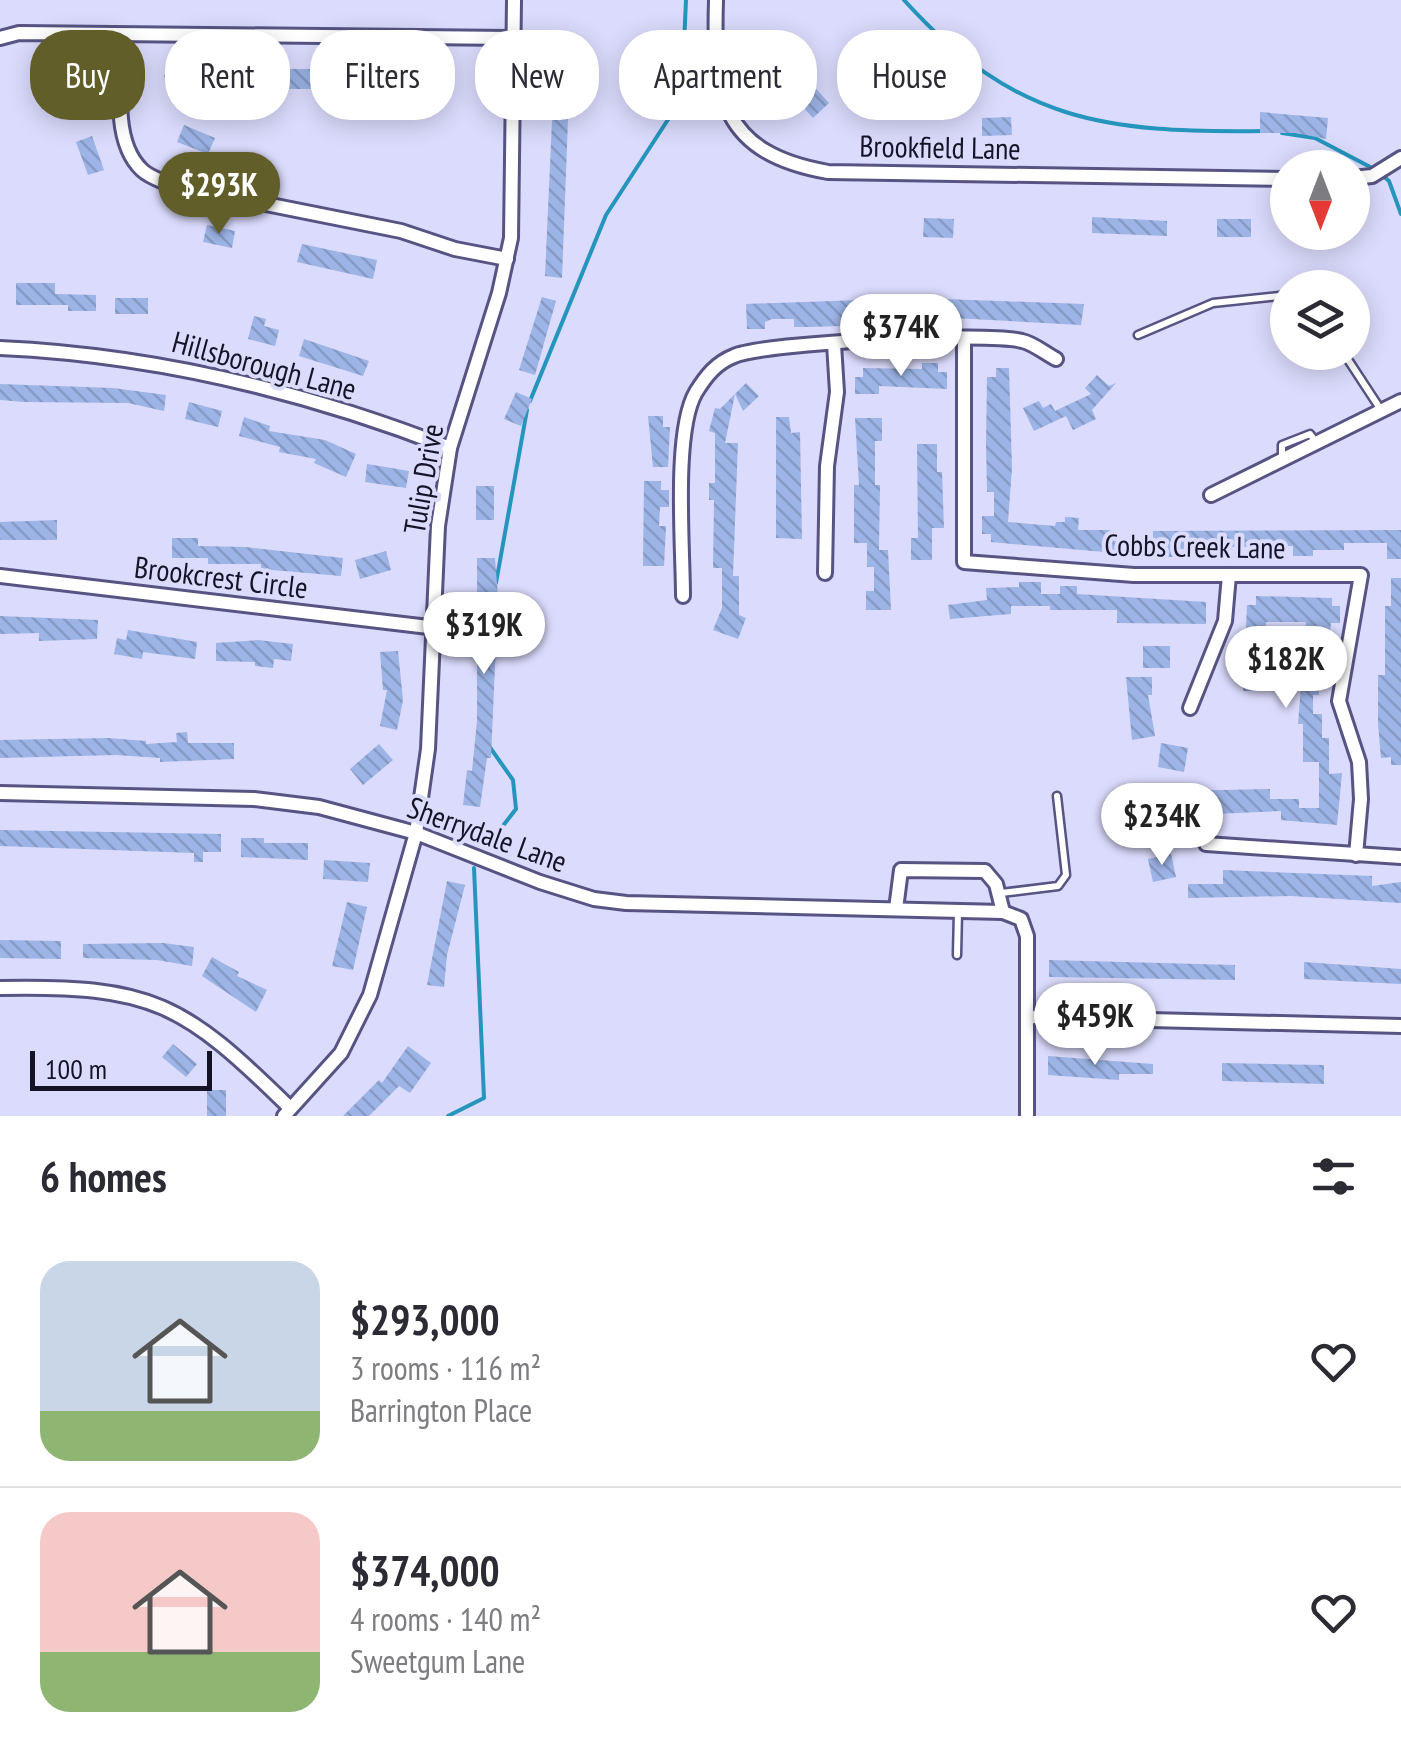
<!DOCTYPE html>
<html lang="en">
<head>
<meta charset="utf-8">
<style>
	:root { --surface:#fff; --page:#f2f2f3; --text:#2b2b33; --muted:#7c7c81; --line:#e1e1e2; --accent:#615e2a }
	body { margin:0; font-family:"PT Sans Narrow",sans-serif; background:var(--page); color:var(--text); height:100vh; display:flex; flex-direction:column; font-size:38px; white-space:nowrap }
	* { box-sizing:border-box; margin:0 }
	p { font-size:32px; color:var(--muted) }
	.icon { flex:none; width:55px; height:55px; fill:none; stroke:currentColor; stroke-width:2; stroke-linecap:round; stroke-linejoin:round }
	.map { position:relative; height:1116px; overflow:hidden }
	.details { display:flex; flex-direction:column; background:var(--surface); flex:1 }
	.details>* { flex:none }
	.banner { position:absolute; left:30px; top:30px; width:1342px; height:90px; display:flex; gap:20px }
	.needle { width:65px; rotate:180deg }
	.controls { position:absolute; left:1270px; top:150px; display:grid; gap:20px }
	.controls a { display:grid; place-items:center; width:100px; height:100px; border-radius:50%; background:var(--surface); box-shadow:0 5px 25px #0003; font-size:50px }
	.scale { position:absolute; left:30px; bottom:25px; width:182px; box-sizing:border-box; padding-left:10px; border:5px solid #151427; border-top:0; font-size:28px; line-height:35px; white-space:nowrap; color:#151427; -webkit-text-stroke:8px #dbdbfd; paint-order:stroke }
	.price { position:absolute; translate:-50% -85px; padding:0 22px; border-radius:35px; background:#fff; color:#222; font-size:32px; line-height:65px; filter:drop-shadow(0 2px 5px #0008) }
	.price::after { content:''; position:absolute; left:50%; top:60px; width:30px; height:22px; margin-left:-15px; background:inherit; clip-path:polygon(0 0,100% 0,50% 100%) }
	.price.selected { background:var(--accent); color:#fff }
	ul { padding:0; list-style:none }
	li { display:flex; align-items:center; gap:30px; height:250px; padding:0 40px }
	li+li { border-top:2px solid var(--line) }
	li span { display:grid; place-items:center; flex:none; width:280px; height:200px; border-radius:30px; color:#555 }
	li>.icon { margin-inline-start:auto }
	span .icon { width:120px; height:120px; fill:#fffc; stroke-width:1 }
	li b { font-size:42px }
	h2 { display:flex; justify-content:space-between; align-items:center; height:120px; padding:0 40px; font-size:42px }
	.pill { padding:0 35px; border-radius:40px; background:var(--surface); box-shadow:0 5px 25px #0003; font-size:35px; line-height:90px }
	.pill.selected { background:var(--accent); color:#fff }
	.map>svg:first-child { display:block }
</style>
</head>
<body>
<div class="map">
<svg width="1401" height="1116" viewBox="0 0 1401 1116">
	<defs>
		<pattern id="building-back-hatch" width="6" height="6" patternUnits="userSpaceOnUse" patternTransform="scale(2.5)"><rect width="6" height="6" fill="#9cb4e6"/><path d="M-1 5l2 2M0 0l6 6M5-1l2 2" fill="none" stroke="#869ac5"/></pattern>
	</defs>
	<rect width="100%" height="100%" fill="#dbdbfd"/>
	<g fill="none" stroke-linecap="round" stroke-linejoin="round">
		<g stroke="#2595bd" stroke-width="4">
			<path d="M904,0c110,122 201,133 359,131"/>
			<polyline points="1282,133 1315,138 1374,169"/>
			<polyline points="1382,175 1389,181 1401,214"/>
			<polyline points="530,401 606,215 669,118 683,67 686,0"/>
			<polyline points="496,583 527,410"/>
			<polyline points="489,746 513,780 516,809 495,836"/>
			<polyline points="448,1116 484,1098 474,868"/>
		</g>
	</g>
	<g fill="url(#building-back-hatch)">
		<polygon points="566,44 570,68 562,278 545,276 554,76 549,47"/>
		<polygon points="195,68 200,87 168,94 164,75"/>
		<rect x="287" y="69" width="27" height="20"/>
		<polygon points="332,70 414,72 414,88 332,89"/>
		<polygon points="102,71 102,90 68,90 68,72"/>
		<rect x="230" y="72" width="32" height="20"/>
		<polygon points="809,81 829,103 813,118 793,96"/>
		<polygon points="1260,112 1328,118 1326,139 1296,133 1260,133"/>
		<polygon points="1011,117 1012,135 982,136 982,118"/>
		<polygon points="184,125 215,138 208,154 177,142"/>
		<polygon points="92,136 104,170 88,175 76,142"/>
		<polygon points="1092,217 1167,221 1167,236 1092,233"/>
		<polygon points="924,218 954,219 953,238 923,237"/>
		<rect x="1217" y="219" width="34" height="18"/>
		<polygon points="207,225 235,231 232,248 203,242"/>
		<polygon points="302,244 377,260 373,279 297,262"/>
		<polygon points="16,283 55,283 55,294 96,295 96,311 68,311 68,305 16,305"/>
		<polygon points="542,297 556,301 535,375 519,370"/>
		<rect x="115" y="298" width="33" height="16"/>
		<polygon points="917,298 1084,304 1081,325 917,316 917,320 874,320 874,325 810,327 794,327 794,319 772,319 765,322 765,329 747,329 746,304"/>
		<polygon points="254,316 266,319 264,326 279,330 275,346 248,339"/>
		<polygon points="304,339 369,361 363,376 299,356"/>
		<polygon points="922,363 938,363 938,372 947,372 947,389 879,386 879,394 855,394 855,377 863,377 863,368 922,369"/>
		<polygon points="996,368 1009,368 1012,468 1008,522 1055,526 1056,522 1065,522 1065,517 1079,518 1078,530 1111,530 1111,537 1153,537 1153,531 1401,530 1401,559 1387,559 1387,543 1344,543 1344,550 1313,550 1313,556 1293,556 1293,546 1274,546 1274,558 1251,558 1251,547 1230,547 1230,554 1213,557 1198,557 1198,549 1179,549 1179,557 1161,557 991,542 991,534 982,534 982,516 994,516 994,492 987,492 986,444 987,377 996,377"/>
		<polygon points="1097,375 1109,386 1116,383 1092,410 1096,419 1073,430 1066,416 1034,431 1023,408 1039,401 1043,408 1051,404 1055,411 1091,394 1085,388"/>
		<polygon points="746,383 759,396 743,411 735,394 725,443 738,443 733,576 739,576 739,615 746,618 738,639 713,630 722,608 722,568 713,568 714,500 709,500 709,483 715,483 715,433 709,431 715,408 720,409"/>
		<polygon points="0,384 113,388 166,395 164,411 128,403 24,402 0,400"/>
		<polygon points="516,392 532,399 521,426 504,419"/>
		<polygon points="189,402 222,411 218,427 185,419"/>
		<polygon points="648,416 663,416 663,427 670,427 668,467 653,467"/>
		<polygon points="244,417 270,426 269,431 325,440 356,454 346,477 314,463 316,459 279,452 280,447 239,436"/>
		<polygon points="776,417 789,417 791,433 800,432 802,539 776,538"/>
		<polygon points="855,418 882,418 882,441 875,441 875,485 880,485 879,550 888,550 891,610 866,610 866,591 874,591 874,567 867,567 867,543 854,543 854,485 859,485"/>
		<polygon points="917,444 937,444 937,472 942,472 944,528 932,528 932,560 911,560 911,538 918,538"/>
		<polygon points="367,464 409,471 406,488 365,482"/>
		<polygon points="644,481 661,481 661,490 669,490 669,507 660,507 659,526 666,526 664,566 643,566"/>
		<rect x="476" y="486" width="18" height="34"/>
		<polygon points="57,520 57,540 0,540 0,522"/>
		<polygon points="172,538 198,538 198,546 245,547 343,558 341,576 261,569 261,564 208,564 208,558 172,558"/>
		<polygon points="386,551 391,570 360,579 355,560"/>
		<polygon points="477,558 495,558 498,596 491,758 487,758 480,807 463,805 467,770 472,771 477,721"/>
		<polygon points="1391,578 1401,578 1401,765 1391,765 1391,757 1381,758 1378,724 1378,675 1385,675 1385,606 1391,606"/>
		<polygon points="1019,582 1041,582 1041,594 1060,594 1060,586 1077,586 1077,594 1206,602 1206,624 1117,623 1117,610 1050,610 1050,606 1011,606 1011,614 950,619 948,605 987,600 986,588 1019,587"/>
		<polygon points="1256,596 1332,598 1332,606 1340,606 1340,623 1331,623 1327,656 1322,655 1319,662 1319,695 1313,695 1313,714 1322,714 1322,738 1329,738 1329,774 1342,773 1337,825 1281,820 1281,811 1214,814 1214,802 1173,806 1172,791 1270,789 1270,799 1299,799 1299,808 1319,808 1319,762 1303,762 1303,724 1298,724 1306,622 1266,622 1262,691 1243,691 1247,605 1256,605"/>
		<polygon points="0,616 98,620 97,639 39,641 39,633 0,634"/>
		<polygon points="128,630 197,642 195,659 143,652 142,659 114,654 117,638 126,640"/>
		<polygon points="258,640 293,644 291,661 274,659 273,668 255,666 255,662 216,661 216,643"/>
		<rect x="1143" y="646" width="27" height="22"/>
		<polygon points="398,651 403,700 397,730 380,726 387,690 383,690 380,652"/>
		<polygon points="1126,677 1152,677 1152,695 1148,695 1155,736 1132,740"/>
		<polygon points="187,732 188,743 234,743 234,759 160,762 160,758 116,755 0,758 0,740 108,738 146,741 146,744 177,742 176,733"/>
		<polygon points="1161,743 1188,748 1184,772 1158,767"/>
		<polygon points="379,744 393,760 363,785 350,769"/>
		<polygon points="1147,813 1171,816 1168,842 1144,839"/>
		<polygon points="0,830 221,834 221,852 203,852 203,862 194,862 194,853 0,846"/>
		<polygon points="241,838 264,838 264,843 308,843 308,860 241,857"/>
		<polygon points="1171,854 1176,877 1153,882 1148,859"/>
		<polygon points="324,860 370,863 368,882 323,879"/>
		<polygon points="1223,870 1372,876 1372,886 1401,882 1401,903 1291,896 1188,898 1188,884 1223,884"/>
		<polygon points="447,881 465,885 447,955 444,987 427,985"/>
		<polygon points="347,902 367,907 353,970 332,966"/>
		<polygon points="0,940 61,941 61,959 0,958"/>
		<polygon points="163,943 194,947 192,966 157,960 83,958 83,944"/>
		<polygon points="212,957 239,972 237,976 267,990 256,1012 202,976"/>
		<polygon points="1049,960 1235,965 1235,980 1049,977"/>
		<polygon points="1304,962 1401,969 1401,984 1304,979"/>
		<polygon points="173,1044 197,1064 186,1077 162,1057"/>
		<polygon points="408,1046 431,1063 410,1093 399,1086 369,1116 343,1116 379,1080 382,1083"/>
		<polygon points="1048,1056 1153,1064 1153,1074 1119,1074 1119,1080 1048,1075"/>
		<polygon points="1222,1063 1324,1065 1324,1084 1222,1081"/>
		<rect x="207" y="1090" width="19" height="26"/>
	</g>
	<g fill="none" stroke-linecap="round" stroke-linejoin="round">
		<defs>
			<g id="lane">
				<polyline points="1138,335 1213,303 1288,295"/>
				<polyline points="1343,352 1381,410"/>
				<polyline points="1282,461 1282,445 1310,434 1316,442"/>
				<polyline points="1001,893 1058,886 1066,875 1057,796"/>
				<polyline points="957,955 958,912"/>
			</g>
			<g id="street">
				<path d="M716,0c-3,97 5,153 112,172l460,7"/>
				<path d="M124,36c-2,40 -14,104 18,134 7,7 20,11 29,15l230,46 54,18 52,10"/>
				<polyline points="0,38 19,33 514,38"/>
				<polyline points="1352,178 1372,176 1401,158"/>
				<polyline points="964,340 964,562 1134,575 1361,575 1339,701 1359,762 1361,799 1356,855"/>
				<path d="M0,348c156,7 304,43 450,100"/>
				<polyline points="1211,495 1401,401"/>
				<polyline points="825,573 827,466 837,392 834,344"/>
				<polyline points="0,576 437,628"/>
				<path d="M683,596c0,-49 -10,-165 13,-204 10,-16 20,-29 38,-36 31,-14 254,-24 288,-15 11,2 24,13 34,18"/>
				<polyline points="1190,708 1225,621 1229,575"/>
				<polyline points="0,793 254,799 319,807 416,833 540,882 594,899 626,903 1003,912 1021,919 1027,936 1027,1116"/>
				<polyline points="1206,844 1401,857"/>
				<polyline points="896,909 901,870 985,871 996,884 1003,912"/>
				<path d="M0,988c153,-3 183,15 290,120"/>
				<polyline points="1027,1017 1401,1026"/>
				<polyline points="284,1116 341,1053 370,995 416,833 428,749 438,526 450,448 499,293 511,238 514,0"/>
			</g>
		</defs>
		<use href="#lane" stroke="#565483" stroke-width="11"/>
		<use href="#street" stroke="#565483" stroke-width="18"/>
		<use href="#lane" stroke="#fff" stroke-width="6"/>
		<use href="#street" stroke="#fff" stroke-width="12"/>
	</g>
	<g text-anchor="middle" stroke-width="8" stroke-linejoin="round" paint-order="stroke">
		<g font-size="30" fill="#151427" stroke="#dbdbfd">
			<text transform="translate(940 148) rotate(1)" y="10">Brookfield Lane</text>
			<text transform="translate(264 366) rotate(15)" y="10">Hillsborough Lane</text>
			<text transform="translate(424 479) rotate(-80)" y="10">Tulip Drive</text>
			<text transform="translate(1195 547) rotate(1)" y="10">Cobbs Creek Lane</text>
			<text transform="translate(221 578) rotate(7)" y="10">Brookcrest Circle</text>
			<text transform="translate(487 835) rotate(20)" y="10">Sherrydale Lane</text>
		</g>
	</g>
</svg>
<div class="controls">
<a><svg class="needle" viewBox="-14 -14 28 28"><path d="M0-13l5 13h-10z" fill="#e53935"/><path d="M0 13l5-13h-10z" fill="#7c7c81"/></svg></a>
<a><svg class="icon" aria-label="layers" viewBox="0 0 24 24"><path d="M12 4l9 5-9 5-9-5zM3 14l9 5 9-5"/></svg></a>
</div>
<div class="scale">100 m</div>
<b class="price selected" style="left:219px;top:237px">$293K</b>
<b class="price" style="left:901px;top:379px">$374K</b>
<b class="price" style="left:484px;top:677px">$319K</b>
<b class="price" style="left:1286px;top:711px">$182K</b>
<b class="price" style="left:1162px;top:868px">$234K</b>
<b class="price" style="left:1095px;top:1068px">$459K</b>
<div class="banner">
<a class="pill selected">Buy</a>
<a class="pill">Rent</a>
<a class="pill">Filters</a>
<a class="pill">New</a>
<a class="pill">Apartment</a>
<a class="pill">House</a>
</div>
</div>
<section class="details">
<h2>6 homes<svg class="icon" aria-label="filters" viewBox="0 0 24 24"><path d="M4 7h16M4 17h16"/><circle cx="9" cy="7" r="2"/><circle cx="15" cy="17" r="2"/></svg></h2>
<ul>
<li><span style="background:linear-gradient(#c9d6e8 75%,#8fb573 0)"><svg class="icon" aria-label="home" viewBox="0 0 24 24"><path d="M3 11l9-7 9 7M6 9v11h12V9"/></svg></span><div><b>$293,000</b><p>3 rooms · 116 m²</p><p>Barrington Place</p></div><svg class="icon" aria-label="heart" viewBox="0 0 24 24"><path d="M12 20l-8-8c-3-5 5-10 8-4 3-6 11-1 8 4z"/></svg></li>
<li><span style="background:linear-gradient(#f6c9c9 70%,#8fb573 0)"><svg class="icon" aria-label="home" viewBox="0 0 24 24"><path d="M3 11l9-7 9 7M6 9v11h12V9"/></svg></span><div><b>$374,000</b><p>4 rooms · 140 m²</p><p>Sweetgum Lane</p></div><svg class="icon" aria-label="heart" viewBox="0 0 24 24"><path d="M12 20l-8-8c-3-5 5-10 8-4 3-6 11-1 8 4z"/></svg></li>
</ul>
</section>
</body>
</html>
